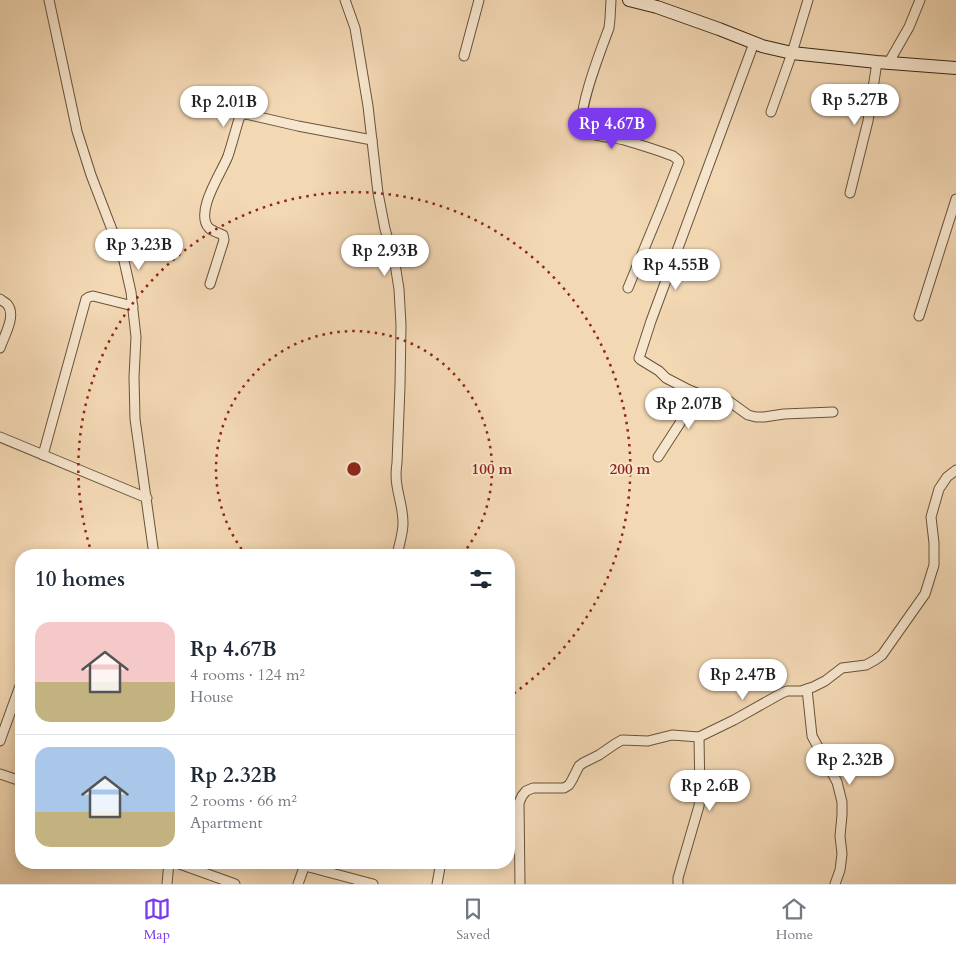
<!DOCTYPE html>
<html lang="en">
<head>
<meta charset="utf-8">
<style>
	:root { --surface:#fff; --page:#f6f6f7; --text:#1f2937; --muted:#747a83; --line:#e0e1e3; --accent:#7c3aed }
	body { margin:0; font-family:Cardo,serif; background:var(--page); color:var(--text); height:100vh; display:flex; flex-direction:column; font-size:19px; white-space:nowrap }
	* { box-sizing:border-box; margin:0 }
	p { font-size:16px; color:var(--muted) }
	.icon { flex:none; width:28px; height:28px; fill:none; stroke:currentColor; stroke-width:2; stroke-linecap:round; stroke-linejoin:round }
	.map { position:relative; flex:1; overflow:hidden }
	.drawer { position:absolute; left:15px; top:549px; width:500px; height:320px; display:flex; flex-direction:column; background:var(--surface); border-radius:20px; box-shadow:0 2px 12px #0003 }
	.drawer>* { flex:none }
	.price { position:absolute; translate:-50% -42px; padding:0 11px; border-radius:18px; background:#fff; color:#222; font-size:16px; line-height:32px; filter:drop-shadow(0 1px 2px #0008) }
	.price::after { content:''; position:absolute; left:50%; top:30px; width:15px; height:11px; margin-left:-8px; background:inherit; clip-path:polygon(0 0,100% 0,50% 100%) }
	.price.on { background:var(--accent); color:#fff }
	ul { padding:0; list-style:none }
	li { display:flex; align-items:center; gap:15px; height:125px; padding:0 20px }
	li+li { border-top:1px solid var(--line) }
	li span { display:grid; place-items:center; flex:none; width:140px; height:100px; border-radius:15px; color:#555 }
	li>.icon { margin-inline-start:auto }
	span .icon { width:60px; height:60px; fill:#fffc; stroke-width:1 }
	li b { font-size:21px }
	h2 { display:flex; justify-content:space-between; align-items:center; height:60px; padding:0 20px; font-size:21px }
	.tabs { display:flex; justify-content:space-around; align-items:center; height:70px; border-top:1px solid var(--line); background:var(--surface); font-size:14px; color:var(--muted) }
	.tabs a { display:grid; justify-items:center; gap:2px }
	.tabs .on { color:var(--accent) }
	.map>svg:first-child { display:block }
</style>
</head>
<body>
<div class="map">
<svg width="956" height="884" viewBox="0 0 956 884">
	<rect width="100%" height="100%" fill="#f3d8b4"/>
	<filter id="stains"><feTurbulence type="fractalNoise" baseFrequency=".004" numOctaves="4"/><feColorMatrix values="0 0 0 0 .2 0 0 0 0 .09 0 0 0 0 .02 0 0 0 .5 -.17"/></filter>
	<radialGradient id="worn" r=".72"><stop offset=".6" stop-color="#630" stop-opacity="0"/><stop offset="1" stop-color="#630" stop-opacity=".3"/></radialGradient>
	<g fill="none" stroke-linecap="round" stroke-linejoin="round">
		<defs>
			<g id="street">
				<polyline points="49,0 77,131 91,175 124,261 131,292 136,337 134,377 135,419 154,555"/>
				<path d="M345,0l10,28 13,78 10,87 7,36 10,35 4,25 2,36 -1,61 -3,77c-4,24 6,38 6,60 0,11 -4,22 -6,32"/>
				<path d="M611,0l-1,19 -1,9c-6,16 -35,90 -25,101 7,8 30,8 40,11 17,5 33,10 49,16l5,4 1,2 -18,46 -33,80"/>
				<polyline points="754,43 651,321 639,358 641,360 659,371 666,378 689,390 710,398 730,402 748,415 756,417 764,417 784,414 833,412"/>
				<polyline points="464,56 479,0"/>
				<polyline points="889,62 909,27 920,0"/>
				<polyline points="771,112 792,53 808,0"/>
				<polyline points="850,193 868,121 877,62"/>
				<path d="M210,284l14,-44 -1,-5c-4,-2 -11,-4 -14,-7 -15,-16 13,-56 19,-72 4,-12 7,-24 11,-37l2,-4 5,-1 52,12 74,14"/>
				<path d="M0,299c2,2 5,3 7,5 10,11 -3,32 -7,44"/>
				<polyline points="919,316 956,199"/>
				<polyline points="0,437 147,498"/>
				<polyline points="43,455 86,299 89,297 93,296 133,306"/>
				<polyline points="658,457 680,423 689,390"/>
				<polyline points="807,689 812,736 837,782 842,802 842,815 840,836 842,854 840,870 835,884"/>
				<polyline points="0,741 21,683"/>
				<polyline points="0,774 21,781"/>
				<polyline points="174,862 235,884"/>
				<polyline points="305,866 373,884"/>
				<polyline points="167,884 169,862"/>
				<polyline points="298,884 306,862"/>
				<polyline points="437,884 441,862"/>
				<polyline points="520,884 519,803 522,796 526,791 533,788 564,788 569,785 572,780 579,766 583,763 599,755 615,744 622,740 648,741 672,735 699,737 734,720 782,693 787,691 801,691 813,687 825,681 842,668 866,665 875,660 882,655 925,594 934,565 934,543 931,517 939,489 947,477 956,470"/>
				<polyline points="678,884 678,878 699,806 700,796 699,737"/>
			</g>
			<polyline id="secondary" points="629,0 657,7 719,29 762,46 792,53 877,62 956,68"/>
		</defs>
		<use href="#street" stroke="#68543a" stroke-width="11"/>
		<use href="#secondary" stroke="#392812" stroke-width="14"/>
		<use href="#street" stroke="#f7e6ce" stroke-width="9"/>
		<use href="#secondary" stroke="#f7e6ce" stroke-width="12"/>
	</g>
	<g fill="none" stroke="#8f2418" stroke-width="2.5" stroke-dasharray="2.5 5">
		<path d="M246 555A138 138 0 1 1 462 555"/>
		<path d="M92 554A276 276 0 1 1 510 696"/>
	</g>
	<circle cx="354" cy="469" r="8" fill="#8f2418" stroke="#f7e6ce" stroke-width="2.5"/>
	<g font-size="15" text-anchor="middle" font-weight="bold" fill="#8f2418" stroke="#f7e6ce" stroke-width="4" stroke-linejoin="round" paint-order="stroke">
		<text x="492" y="474">100 m</text>
		<text x="630" y="474">200 m</text>
	</g>
	<rect width="100%" height="100%" filter="url(#stains)"/>
	<rect width="100%" height="100%" fill="url(#worn)"/>
</svg>
<b class="price" style="left:855px;top:126px">Rp 5.27B</b>
<b class="price" style="left:224px;top:128px">Rp 2.01B</b>
<b class="price on" style="left:612px;top:150px">Rp 4.67B</b>
<b class="price" style="left:139px;top:271px">Rp 3.23B</b>
<b class="price" style="left:385px;top:277px">Rp 2.93B</b>
<b class="price" style="left:676px;top:291px">Rp 4.55B</b>
<b class="price" style="left:689px;top:430px">Rp 2.07B</b>
<b class="price" style="left:743px;top:701px">Rp 2.47B</b>
<b class="price" style="left:850px;top:786px">Rp 2.32B</b>
<b class="price" style="left:710px;top:812px">Rp 2.6B</b>
<section class="drawer">
<h2>10 homes<svg class="icon" aria-label="filters" viewBox="0 0 24 24"><path d="M4 7h16M4 17h16"/><circle cx="9" cy="7" r="2"/><circle cx="15" cy="17" r="2"/></svg></h2>
<ul>
<li><span style="background:linear-gradient(#f6c9c9 60%,#c2b280 0)"><svg class="icon" aria-label="home" viewBox="0 0 24 24"><path d="M3 11l9-7 9 7M6 9v11h12V9"/></svg></span><div><b>Rp 4.67B</b><p>4 rooms · 124 m²</p><p>House</p></div></li>
<li><span style="background:linear-gradient(#a9c7e8 65%,#c2b280 0)"><svg class="icon" aria-label="home" viewBox="0 0 24 24"><path d="M3 11l9-7 9 7M6 9v11h12V9"/></svg></span><div><b>Rp 2.32B</b><p>2 rooms · 66 m²</p><p>Apartment</p></div></li>
</ul>
</section>
</div>
<nav class="tabs">
<a class="on"><svg class="icon" aria-label="map" viewBox="0 0 24 24"><path d="M3 6l6-2 6 2 6-2v14l-6 2-6-2-6 2zM9 4v14M15 6v14"/></svg>Map</a>
<a><svg class="icon" aria-label="saved" viewBox="0 0 24 24"><path d="M7 4h10v16l-5-4-5 4z"/></svg>Saved</a>
<a><svg class="icon" aria-label="home" viewBox="0 0 24 24"><path d="M3 11l9-7 9 7M6 9v11h12V9"/></svg>Home</a>
</nav>
</body>
</html>
